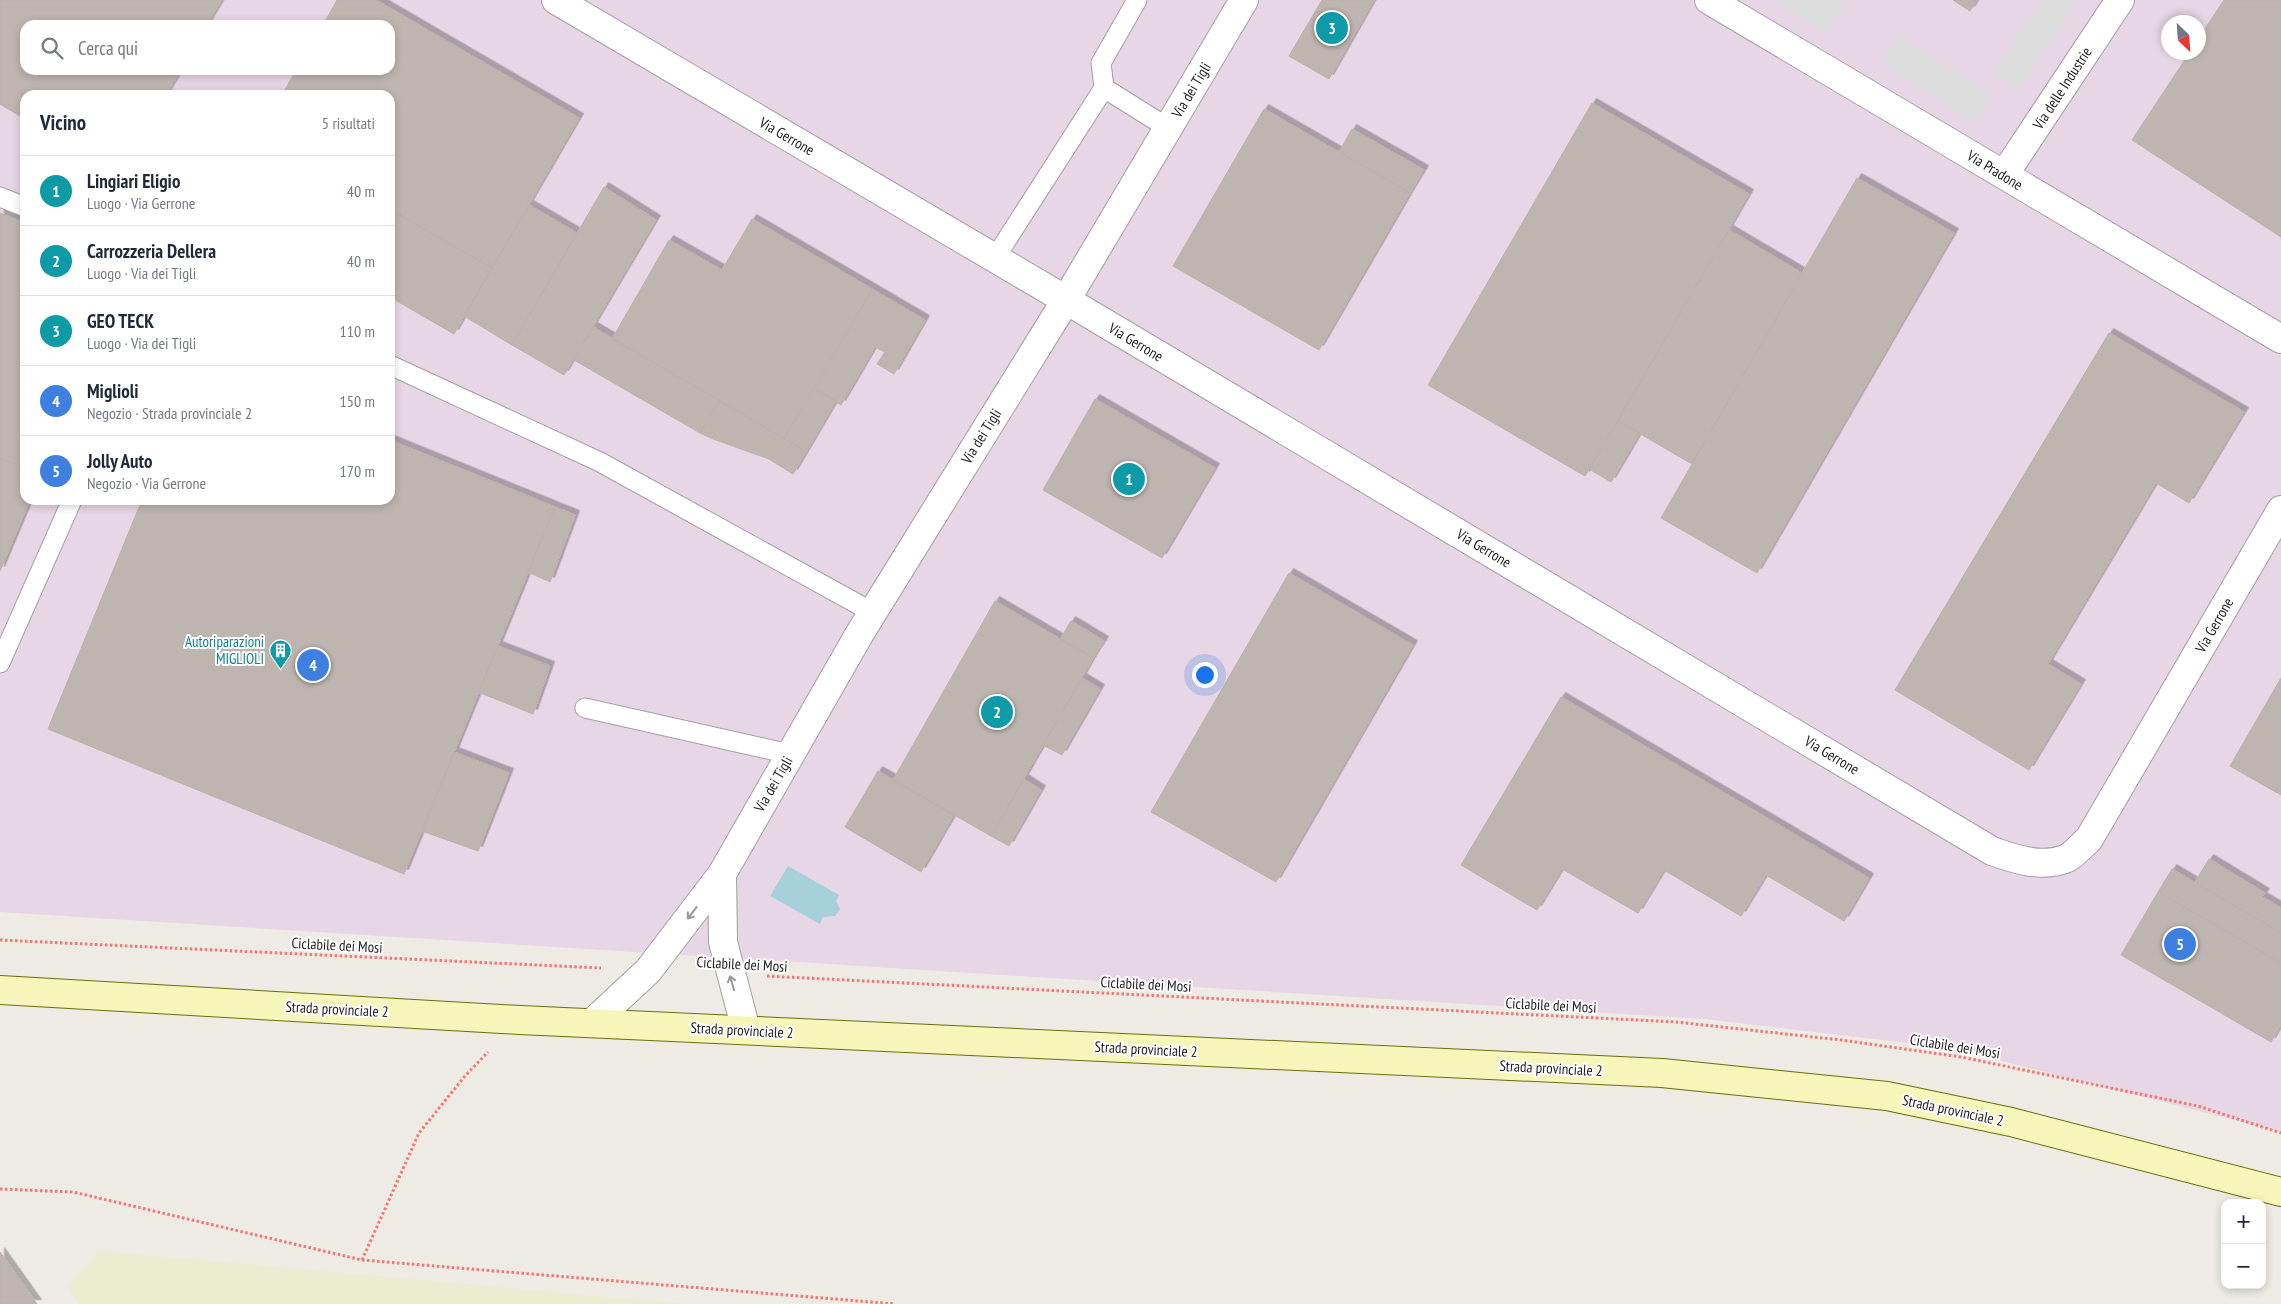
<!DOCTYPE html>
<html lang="it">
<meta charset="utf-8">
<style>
body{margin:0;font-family:"PT Sans Narrow",sans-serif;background:#f6f6f7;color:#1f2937}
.controls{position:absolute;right:15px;bottom:15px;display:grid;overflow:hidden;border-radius:10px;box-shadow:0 2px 8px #0003}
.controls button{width:45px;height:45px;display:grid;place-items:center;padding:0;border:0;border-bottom:1px solid #e0e1e3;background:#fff;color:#1f2937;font:25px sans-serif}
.compass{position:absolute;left:2161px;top:15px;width:45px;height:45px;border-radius:50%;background:#fff;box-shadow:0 2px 8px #0003;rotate:155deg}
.you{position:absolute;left:1204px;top:674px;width:18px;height:18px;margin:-12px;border:4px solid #fff;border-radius:50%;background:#1a73e8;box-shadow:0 0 0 8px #1a73e833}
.badge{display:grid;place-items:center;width:32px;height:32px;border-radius:50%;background:#db2777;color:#fff;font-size:16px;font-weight:700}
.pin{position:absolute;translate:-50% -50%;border:2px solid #fff;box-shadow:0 1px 5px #0006}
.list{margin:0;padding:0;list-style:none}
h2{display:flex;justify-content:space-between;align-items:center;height:65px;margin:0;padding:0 20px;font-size:21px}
h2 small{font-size:16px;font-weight:400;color:#747a83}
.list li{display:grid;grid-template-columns:32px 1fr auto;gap:15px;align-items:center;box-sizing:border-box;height:70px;padding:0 20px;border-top:1px solid #e0e1e3}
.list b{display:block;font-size:19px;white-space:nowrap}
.list p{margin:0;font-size:16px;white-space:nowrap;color:#747a83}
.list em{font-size:16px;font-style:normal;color:#747a83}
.icon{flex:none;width:28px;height:28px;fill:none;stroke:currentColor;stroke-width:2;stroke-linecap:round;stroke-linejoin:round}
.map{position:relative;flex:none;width:2281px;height:1304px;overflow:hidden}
.search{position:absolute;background:#fff;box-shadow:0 2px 8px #0003;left:20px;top:20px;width:375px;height:55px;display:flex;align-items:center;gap:12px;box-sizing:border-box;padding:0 18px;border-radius:15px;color:#747a83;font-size:19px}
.panel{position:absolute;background:#fff;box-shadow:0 2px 8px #0003;left:20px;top:90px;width:375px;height:415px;border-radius:15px}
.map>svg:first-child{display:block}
</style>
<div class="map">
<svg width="2281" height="1304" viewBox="0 0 2281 1304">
<defs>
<filter id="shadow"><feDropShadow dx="4.5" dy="-4.5" stdDeviation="0" flood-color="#0004"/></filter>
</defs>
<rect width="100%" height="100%" fill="#eeeae4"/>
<!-- industrial -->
<path fill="#e7d6e5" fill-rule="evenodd" d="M 0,0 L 2281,0 L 2281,1132 L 1951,1048 L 1704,1019 L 0,912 ZM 2168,22 L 2198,22 L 2198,52 L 2168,52 ZM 25,25 L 390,25 L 390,70 L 25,70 ZM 25,95 L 390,95 L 390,500 L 25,500 Z"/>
<!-- farmland -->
<path fill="#ebecd0" d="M 99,1251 L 682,1304 L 80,1304 L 67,1286 Z"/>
<!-- parking -->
<path fill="#ddd" d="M 1774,0 L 1835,0 L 1844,6 L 1827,33 Z
M 2042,0 L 2079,0 L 2019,90 L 1993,73 Z
M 1898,36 L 1992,94 L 1975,122 L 1881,64 Z"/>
<!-- water -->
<path fill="#a6d1da" d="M 788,866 L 839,895 L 836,901 L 840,909 L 835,916 L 823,917 L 820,924 L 770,896 Z"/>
<!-- building -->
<path fill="#beb5b0" stroke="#bfb0a7" filter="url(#shadow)" d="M 0,0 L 222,0 L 207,25 L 25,25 L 25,70 L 181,70 L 166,95 L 25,95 L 25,119 L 0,104 Z
M 337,0 L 376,0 L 579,118 L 492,268 L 390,209 L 390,95 L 282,95 L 296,70 L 390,70 L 390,25 L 323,25 Z
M 1322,0 L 1374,0 L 1329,79 L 1289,56 Z
M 1953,0 L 1977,0 L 1970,11 Z
M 2224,0 L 2281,0 L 2281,237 L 2132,140 L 2190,52 L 2198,52 L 2198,39 Z
M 1592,103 L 1749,194 L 1585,476 L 1428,385 Z
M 1264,109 L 1410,193 L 1319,350 L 1173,266 Z
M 1352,129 L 1424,170 L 1410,193 L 1339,152 Z
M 1857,178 L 1954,233 L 1757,573 L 1661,518 Z
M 604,187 L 656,220 L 564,375 L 512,345 Z
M 529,205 L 577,233 L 512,345 L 464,316 Z
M 393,211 L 492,268 L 454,334 L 390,297 L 390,216 Z
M 0,213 L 25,223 L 25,468 L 0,458 Z
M 752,219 L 872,289 L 784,438 L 612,339 L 669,240 L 722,270 Z
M 1729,230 L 1802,273 L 1692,464 L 1618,421 Z
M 872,289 L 925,320 L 894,374 L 877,364 L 885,352 L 875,347 L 841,405 L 815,389 Z
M 593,327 L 719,400 L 700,433 L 574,360 Z
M 2109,333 L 2244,412 L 2189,503 L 2156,483 L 2048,664 L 2081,684 L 2029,770 L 1895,690 Z
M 815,389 L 836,401 L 806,452 L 784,438 Z
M 1095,399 L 1215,468 L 1162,558 L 1043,490 Z
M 719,400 L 806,452 L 793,474 L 769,459 L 713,439 L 700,433 Z
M 1618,421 L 1640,433 L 1611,482 L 1589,469 Z
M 390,440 L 555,507 L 404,874 L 48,729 L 142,500 L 390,500 Z
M 0,458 L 25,468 L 25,500 L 30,500 L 0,571 Z
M 555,507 L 575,515 L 550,582 L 528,572 Z
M 1289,573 L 1413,645 L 1276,882 L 1151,812 Z
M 995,601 L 1093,658 L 991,836 L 893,780 Z
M 1071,621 L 1104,641 L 1093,658 L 1060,639 Z
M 498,646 L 550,666 L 533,714 L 478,692 Z
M 1082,678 L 1100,689 L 1062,755 L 1043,745 Z
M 2281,678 L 2281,795 L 2230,766 Z
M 1561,697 L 1869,878 L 1844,921 L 1766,875 L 1741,916 L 1664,870 L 1638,913 L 1562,869 L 1537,910 L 1461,865 Z
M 454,752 L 509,773 L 478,851 L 422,831 Z
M 878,771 L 954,815 L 921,872 L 845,827 Z
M 1024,779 L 1041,790 L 1009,846 L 991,836 Z
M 2209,859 L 2265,893 L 2262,897 L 2281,908 L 2281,933 L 2195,882 Z
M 2172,869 L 2281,933 L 2281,963 L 2158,892 Z
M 2158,892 L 2281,963 L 2281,1025 L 2271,1042 L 2121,955 Z
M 0,1252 L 37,1304 L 0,1304 Z"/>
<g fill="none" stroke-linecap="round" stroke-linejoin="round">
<defs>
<path id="service" d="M 1104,88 L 1168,128
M 0,197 L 25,207
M 995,258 L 1104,88 L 1101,63 L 1137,0
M 390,365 L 600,462 L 872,612
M 0,663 L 72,500
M 585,708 L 790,754"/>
<path id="minor" d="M 556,0 L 1066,300 L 1992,851 C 2014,859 2041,868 2065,859 C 2073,856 2082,845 2089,839 L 2281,510
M 1709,0 L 2281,339
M 2004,175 L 2120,0
M 722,874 L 723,942 L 746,1030
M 592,1023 L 648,971 L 722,874 L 860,633 L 1066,300 L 1244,0"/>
<path id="secondary" d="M 0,990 L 520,1020 L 1662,1073 L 1887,1096 L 2011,1122 L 2281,1192"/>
</defs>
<!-- service casing -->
<use href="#service" stroke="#a1a1a1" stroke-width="21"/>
<!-- minor casing -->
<use href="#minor" stroke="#a1a1a1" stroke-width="30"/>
<!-- secondary casing -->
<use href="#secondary" stroke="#696f0a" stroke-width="30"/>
<!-- path -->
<path stroke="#f37670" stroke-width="3" stroke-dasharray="2.5 2.5" stroke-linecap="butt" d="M 0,940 L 601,968
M 767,976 L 1676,1022 L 1841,1040 L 1961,1057 L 2198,1106 L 2281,1133
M 0,1189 L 73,1192 L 362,1260 L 895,1304
M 362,1260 L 419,1133 L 465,1076 L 488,1052"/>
<!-- service -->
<use href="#service" stroke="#fff" stroke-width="19"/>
<!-- minor -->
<use href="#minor" stroke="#fff" stroke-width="28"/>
<!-- secondary -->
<use href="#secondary" stroke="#f6f6ba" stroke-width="28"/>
</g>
<!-- one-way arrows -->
<defs><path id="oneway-shaft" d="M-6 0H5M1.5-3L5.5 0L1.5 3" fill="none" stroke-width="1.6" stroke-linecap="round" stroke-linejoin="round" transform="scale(1.25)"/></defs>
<g stroke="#999">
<use href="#oneway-shaft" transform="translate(692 913) rotate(128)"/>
<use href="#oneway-shaft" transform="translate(732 983) rotate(-106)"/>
</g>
<!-- icons -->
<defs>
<symbol id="building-pin" viewBox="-11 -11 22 30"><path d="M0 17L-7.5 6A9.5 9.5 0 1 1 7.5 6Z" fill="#0f9aa8" stroke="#fff"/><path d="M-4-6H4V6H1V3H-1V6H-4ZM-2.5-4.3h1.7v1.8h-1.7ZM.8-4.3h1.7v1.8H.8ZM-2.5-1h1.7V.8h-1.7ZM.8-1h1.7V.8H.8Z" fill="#fff"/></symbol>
</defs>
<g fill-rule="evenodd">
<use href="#building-pin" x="268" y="638" width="25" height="34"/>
</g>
<g text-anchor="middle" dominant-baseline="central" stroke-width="4" stroke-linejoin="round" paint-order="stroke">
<!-- street labels -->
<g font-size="15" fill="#1d1d1d" stroke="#fff">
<text transform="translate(2062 88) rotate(-57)">Via delle Industrie</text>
<text transform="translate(1191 90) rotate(-59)">Via dei Tigli</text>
<text transform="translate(787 136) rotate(30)">Via Gerrone</text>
<text transform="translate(1995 170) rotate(31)">Via Pradone</text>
<text transform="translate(1136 342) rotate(31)">Via Gerrone</text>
<text transform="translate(981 436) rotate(-58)">Via dei Tigli</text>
<text transform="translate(1484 548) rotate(31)">Via Gerrone</text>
<text transform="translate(2214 625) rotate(-60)">Via Gerrone</text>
<text transform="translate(1832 755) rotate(31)">Via Gerrone</text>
<text transform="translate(773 784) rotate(-60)">Via dei Tigli</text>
<text transform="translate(337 945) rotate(3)">Ciclabile dei Mosi</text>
<text transform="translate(742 964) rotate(3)">Ciclabile dei Mosi</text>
<text transform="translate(1146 984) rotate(3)">Ciclabile dei Mosi</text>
<text transform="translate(1551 1005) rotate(3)">Ciclabile dei Mosi</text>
<text transform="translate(337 1009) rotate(3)">Strada provinciale 2</text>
<text transform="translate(742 1030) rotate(3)">Strada provinciale 2</text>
<text transform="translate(1955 1046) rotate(9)">Ciclabile dei Mosi</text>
<text transform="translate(1146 1049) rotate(3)">Strada provinciale 2</text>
<text transform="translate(1551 1068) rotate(3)">Strada provinciale 2</text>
<text transform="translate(1953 1110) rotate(12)">Strada provinciale 2</text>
</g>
<!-- culture labels -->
<g font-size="15" fill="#0d838f" stroke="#fff" text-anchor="end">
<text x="264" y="641">Autoriparazioni<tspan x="264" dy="17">MIGLIOLI</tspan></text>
</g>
</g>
</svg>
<div class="controls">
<button>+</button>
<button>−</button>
</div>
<svg class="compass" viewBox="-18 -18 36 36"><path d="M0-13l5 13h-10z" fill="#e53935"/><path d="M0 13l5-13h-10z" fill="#747a83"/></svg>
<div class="you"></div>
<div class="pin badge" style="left:1129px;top:479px;background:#0f9aa8">1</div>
<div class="pin badge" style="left:997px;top:712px;background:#0f9aa8">2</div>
<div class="pin badge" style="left:1332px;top:28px;background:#0f9aa8">3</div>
<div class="pin badge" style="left:313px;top:665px;background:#3f7fe0">4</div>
<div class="pin badge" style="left:2180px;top:944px;background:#3f7fe0">5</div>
<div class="search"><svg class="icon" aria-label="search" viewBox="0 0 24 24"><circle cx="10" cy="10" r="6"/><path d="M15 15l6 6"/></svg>Cerca qui</div>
<section class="panel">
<h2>Vicino<small>5 risultati</small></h2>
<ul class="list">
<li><span class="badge" style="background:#0f9aa8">1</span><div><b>Lingiari Eligio</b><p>Luogo · Via Gerrone</p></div><em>40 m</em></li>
<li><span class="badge" style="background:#0f9aa8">2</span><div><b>Carrozzeria Dellera</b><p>Luogo · Via dei Tigli</p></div><em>40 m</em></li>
<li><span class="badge" style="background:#0f9aa8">3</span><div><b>GEO TECK</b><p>Luogo · Via dei Tigli</p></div><em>110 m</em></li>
<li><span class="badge" style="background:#3f7fe0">4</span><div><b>Miglioli</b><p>Negozio · Strada provinciale 2</p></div><em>150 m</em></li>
<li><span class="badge" style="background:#3f7fe0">5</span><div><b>Jolly Auto</b><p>Negozio · Via Gerrone</p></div><em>170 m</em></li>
</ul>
</section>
</div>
